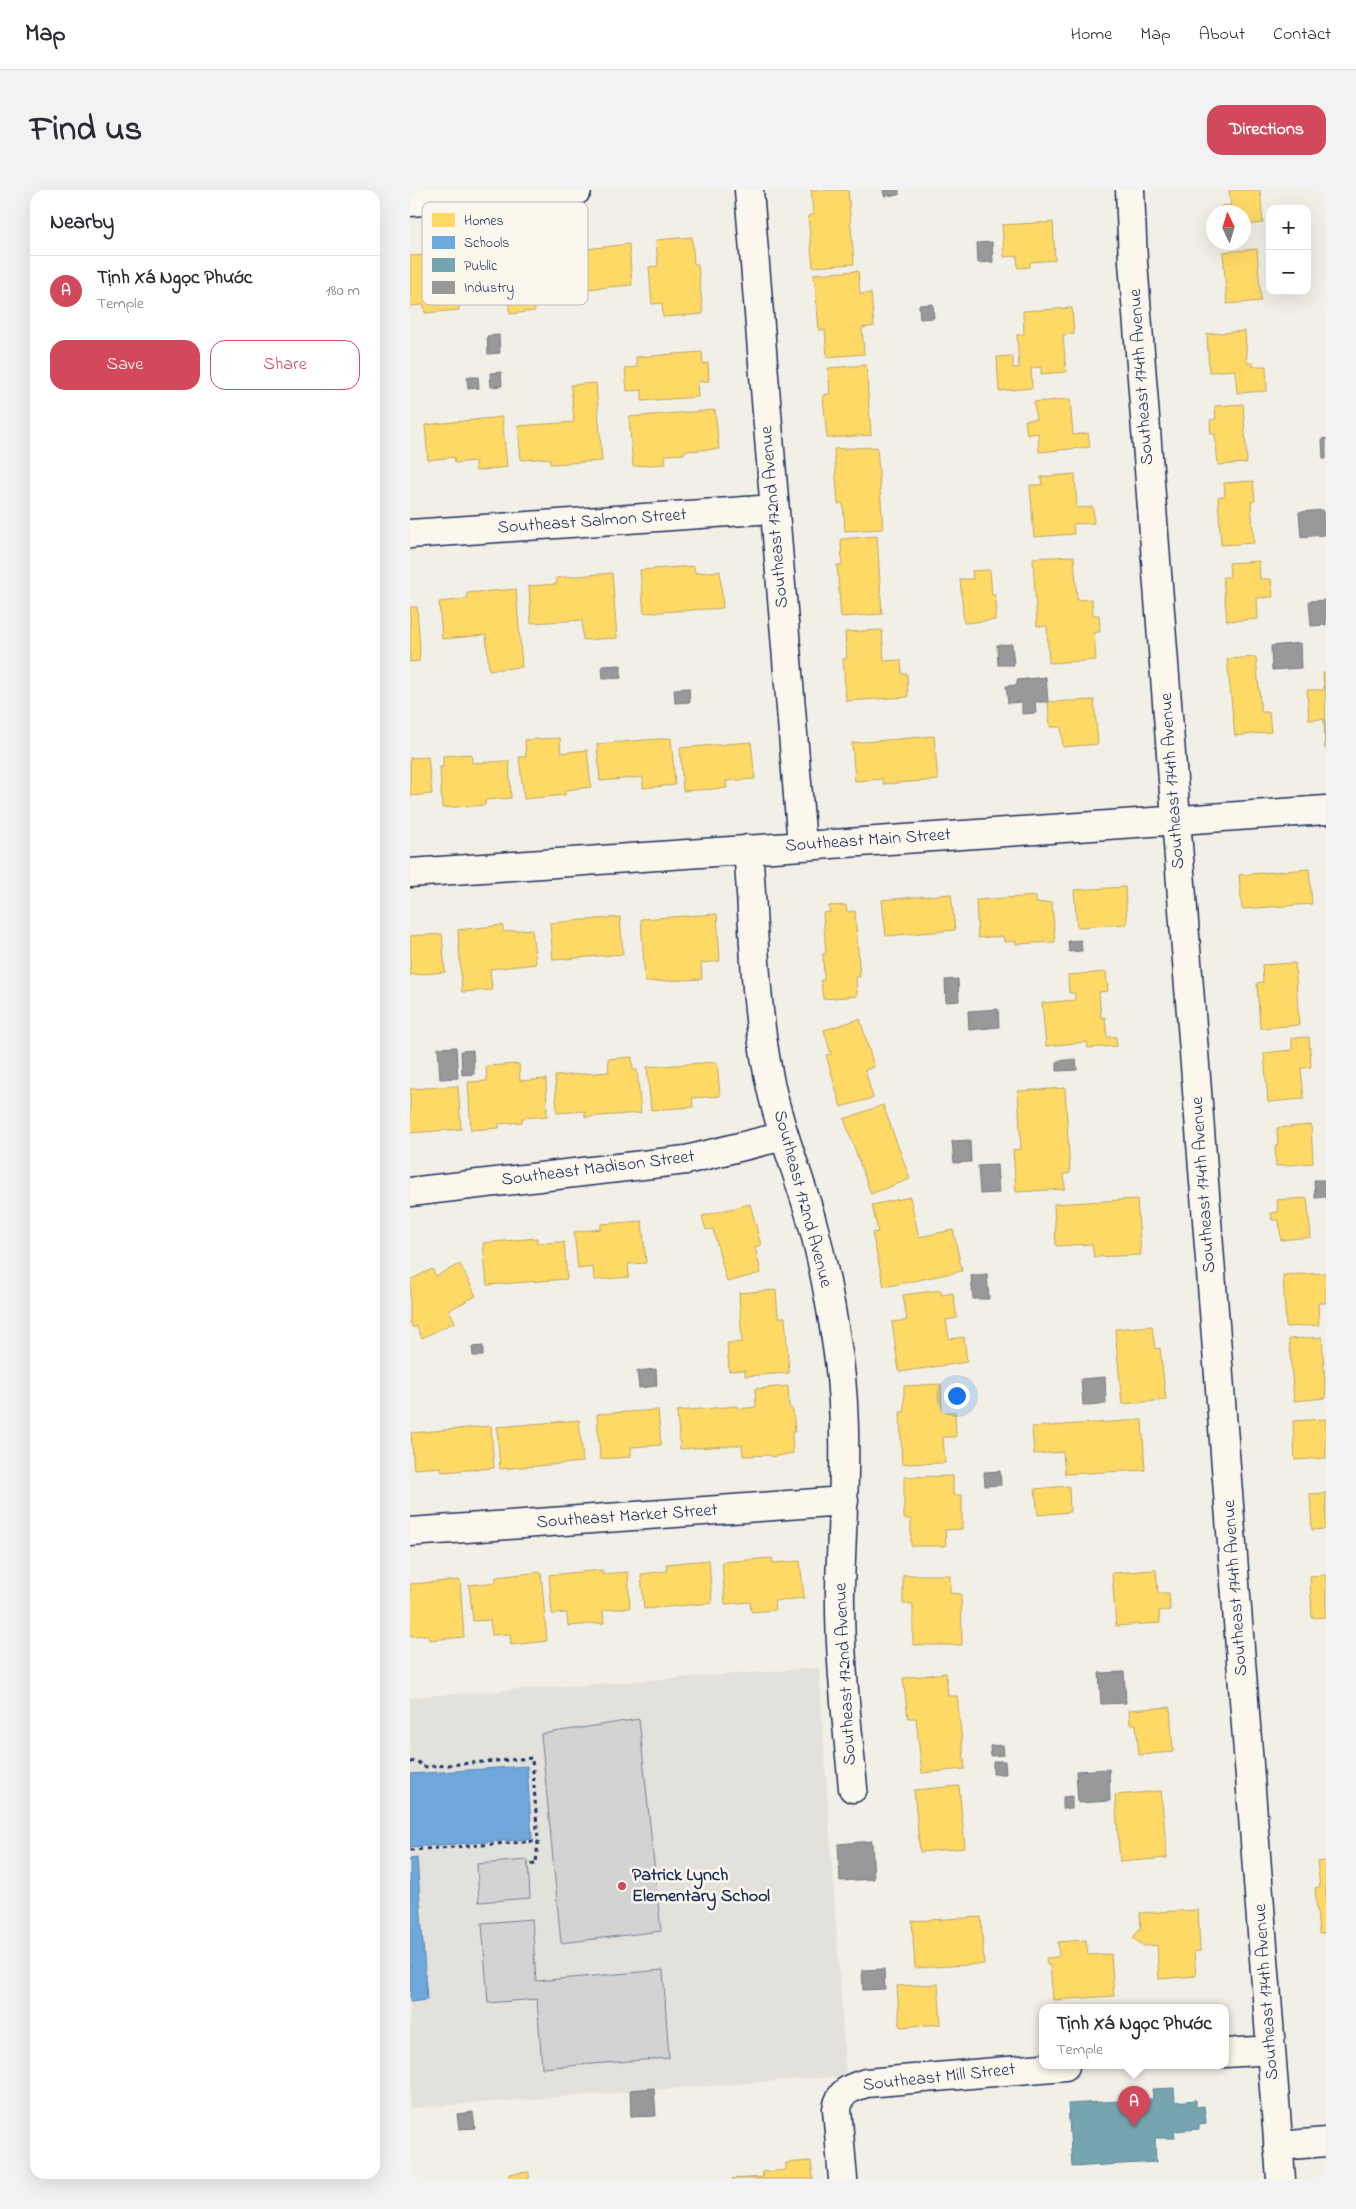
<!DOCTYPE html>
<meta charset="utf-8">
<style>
body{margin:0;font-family:"Indie Flower",sans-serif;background:#f2f2f3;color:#2b2b33}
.controls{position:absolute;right:15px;top:15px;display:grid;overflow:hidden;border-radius:10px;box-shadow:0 5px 20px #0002}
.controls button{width:45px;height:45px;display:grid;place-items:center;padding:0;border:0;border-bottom:1px solid #e1e1e2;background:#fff;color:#2b2b33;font:25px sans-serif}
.compass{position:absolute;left:796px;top:15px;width:45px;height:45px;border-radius:50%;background:#fff;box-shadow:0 5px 20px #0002;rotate:356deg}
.you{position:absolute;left:546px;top:1205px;width:18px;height:18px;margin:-12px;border:4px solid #fff;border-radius:50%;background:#1a73e8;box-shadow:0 0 0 8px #1a73e833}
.badge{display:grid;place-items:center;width:32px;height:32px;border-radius:50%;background:#d1495b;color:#fff;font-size:16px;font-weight:700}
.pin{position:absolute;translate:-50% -41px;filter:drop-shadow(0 1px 2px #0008)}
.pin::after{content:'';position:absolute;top:26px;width:18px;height:15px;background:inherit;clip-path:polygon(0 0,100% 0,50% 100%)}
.popup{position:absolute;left:629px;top:1814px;width:190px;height:65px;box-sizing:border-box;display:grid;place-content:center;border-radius:10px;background:#fff;filter:drop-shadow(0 1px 4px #0005);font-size:16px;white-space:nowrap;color:#7c7c81}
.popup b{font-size:19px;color:#2b2b33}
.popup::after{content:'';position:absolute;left:50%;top:100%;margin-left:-10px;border:10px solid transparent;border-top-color:#fff}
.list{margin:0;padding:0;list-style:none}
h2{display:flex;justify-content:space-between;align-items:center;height:65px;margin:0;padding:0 20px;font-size:21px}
h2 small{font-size:16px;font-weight:400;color:#7c7c81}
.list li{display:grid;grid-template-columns:32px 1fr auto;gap:15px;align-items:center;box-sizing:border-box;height:70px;padding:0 20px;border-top:1px solid #e1e1e2}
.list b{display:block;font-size:19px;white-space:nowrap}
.list p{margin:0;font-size:16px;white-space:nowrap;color:#7c7c81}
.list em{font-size:16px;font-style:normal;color:#7c7c81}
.actions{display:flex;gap:10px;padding:15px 20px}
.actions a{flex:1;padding:11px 0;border:1px solid #d1495b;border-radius:15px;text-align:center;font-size:18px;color:#d1495b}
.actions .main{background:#d1495b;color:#fff}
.map{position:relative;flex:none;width:916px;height:1989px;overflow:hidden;border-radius:15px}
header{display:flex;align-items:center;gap:30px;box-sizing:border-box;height:70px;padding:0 25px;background:#fff;border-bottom:1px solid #e1e1e2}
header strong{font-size:24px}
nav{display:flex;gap:28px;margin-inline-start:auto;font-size:18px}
.intro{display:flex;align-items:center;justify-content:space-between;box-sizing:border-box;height:120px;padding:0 30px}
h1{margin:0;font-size:35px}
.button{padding:12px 22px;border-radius:15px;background:#d1495b;color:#fff;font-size:18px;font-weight:700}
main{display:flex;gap:30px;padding:0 30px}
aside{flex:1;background:#fff;border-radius:15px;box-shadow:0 5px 20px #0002}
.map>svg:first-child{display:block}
</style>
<header>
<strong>Map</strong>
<nav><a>Home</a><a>Map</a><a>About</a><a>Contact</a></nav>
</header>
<div class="intro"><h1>Find us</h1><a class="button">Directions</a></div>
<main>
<aside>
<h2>Nearby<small></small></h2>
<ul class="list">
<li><span class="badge">A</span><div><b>Tịnh Xá Ngọc Phước</b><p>Temple</p></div><em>180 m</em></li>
</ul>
<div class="actions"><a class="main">Save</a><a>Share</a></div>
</aside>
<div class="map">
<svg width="916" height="1989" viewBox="0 0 916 1989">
<rect width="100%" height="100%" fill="#f2efe6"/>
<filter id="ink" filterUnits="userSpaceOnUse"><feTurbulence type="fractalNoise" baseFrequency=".02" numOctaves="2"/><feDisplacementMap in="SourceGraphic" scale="10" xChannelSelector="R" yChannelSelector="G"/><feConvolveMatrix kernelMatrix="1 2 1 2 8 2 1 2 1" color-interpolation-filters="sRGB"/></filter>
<g filter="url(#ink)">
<!-- built -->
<path fill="#e2e1dc" d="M 409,1478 L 436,1886 L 0,1918 L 0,1507 Z"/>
<!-- green -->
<path fill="#d2d3d2" stroke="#768198" d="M 229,1529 L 251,1741 L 151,1753 L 131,1544 Z
M 118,1670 L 120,1708 L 69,1712 L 67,1674 Z
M 122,1729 L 126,1791 L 253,1780 L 259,1868 L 132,1878 L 127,1809 L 78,1813 L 72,1733 Z"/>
<!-- homes -->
<path fill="#ffd966" stroke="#bba664" d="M 401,0 L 438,0 L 444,74 L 403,77 L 398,26 L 403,25 Z
M 819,0 L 850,0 L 853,33 L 834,35 L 834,22 L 812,22 L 811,16 L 821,15 Z
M 643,32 L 645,70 L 620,72 L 620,77 L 608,78 L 607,66 L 594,67 L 592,35 Z
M 282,47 L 284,74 L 288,74 L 293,124 L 253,127 L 252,113 L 242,114 L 239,77 L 248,76 L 246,50 Z
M 219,54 L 222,95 L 150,101 L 147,66 L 177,63 L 177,59 Z
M 140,57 L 145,105 L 124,107 L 125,121 L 100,124 L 98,109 L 72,111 L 69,72 L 109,68 L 109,60 Z
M 847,59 L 851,111 L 817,114 L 813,62 Z
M 18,65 L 20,77 L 60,74 L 63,111 L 49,113 L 49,120 L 15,123 L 14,115 L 0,116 L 0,66 Z
M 448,81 L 450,104 L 461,103 L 464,136 L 452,138 L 454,164 L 417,167 L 415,140 L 409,140 L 404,84 Z
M 662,118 L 664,144 L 653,145 L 656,182 L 631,184 L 631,177 L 621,178 L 622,198 L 589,201 L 587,167 L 603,166 L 603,178 L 609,178 L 607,145 L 614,144 L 613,121 Z
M 835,141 L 837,173 L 842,173 L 842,176 L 856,176 L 857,201 L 827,203 L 825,180 L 799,182 L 797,144 Z
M 292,162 L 293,174 L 298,173 L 299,191 L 287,192 L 288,207 L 232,211 L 232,200 L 217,201 L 215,178 L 227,177 L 226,167 Z
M 456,175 L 461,245 L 417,248 L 413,205 L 420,204 L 418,178 Z
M 186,193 L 192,271 L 140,274 L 140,268 L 111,270 L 108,236 L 164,232 L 161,195 Z
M 660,209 L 663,245 L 678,243 L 680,257 L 629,262 L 628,243 L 617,245 L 615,230 L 626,229 L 624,212 Z
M 833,214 L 837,273 L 808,275 L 805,244 L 801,244 L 800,230 L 806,229 L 805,216 Z
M 305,220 L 309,259 L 274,261 L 274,264 L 255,265 L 256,274 L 223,276 L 219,227 Z
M 92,227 L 97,277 L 66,281 L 65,271 L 45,273 L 44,267 L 18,270 L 15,235 Z
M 467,257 L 473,339 L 435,341 L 433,313 L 428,314 L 424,259 Z
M 665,284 L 667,318 L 683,317 L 684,333 L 663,334 L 664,344 L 624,347 L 620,295 L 632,295 L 631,287 Z
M 843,291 L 845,311 L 841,312 L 844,353 L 811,355 L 808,307 L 815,306 L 814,293 Z
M 467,346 L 472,424 L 431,427 L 427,375 L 432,375 L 431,349 Z
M 664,366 L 667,410 L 682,409 L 683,425 L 689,425 L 690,442 L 684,442 L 686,470 L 639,473 L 637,436 L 627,436 L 623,368 Z
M 849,371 L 850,389 L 861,389 L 863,407 L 847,408 L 848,429 L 817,431 L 813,387 L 820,387 L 819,373 Z
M 284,376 L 285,383 L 310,381 L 313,418 L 234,423 L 230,380 Z
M 580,380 L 582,405 L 585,405 L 587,421 L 585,422 L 585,430 L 554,433 L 550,389 L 563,389 L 562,381 Z
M 202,383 L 207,448 L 173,450 L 172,430 L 121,433 L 119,396 L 147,394 L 146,388 Z
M 106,399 L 112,477 L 79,480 L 76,445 L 32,449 L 29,412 L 57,409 L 57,403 Z
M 0,417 L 7,417 L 10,459 L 9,471 L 0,472 Z
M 472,440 L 474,471 L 491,470 L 492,484 L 497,484 L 498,507 L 436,511 L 433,469 L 437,468 L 435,442 Z
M 846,467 L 851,522 L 859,522 L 861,542 L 825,546 L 817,469 Z
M 913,483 L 916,483 L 915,559 L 914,529 L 899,530 L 897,500 L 914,500 Z
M 684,510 L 688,554 L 653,557 L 651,537 L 640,537 L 638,512 Z
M 524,546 L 528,590 L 473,594 L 473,589 L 445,591 L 442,553 Z
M 150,548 L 151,563 L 177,560 L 181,597 L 155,600 L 155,605 L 114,609 L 109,567 L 116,567 L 115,550 Z
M 261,548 L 265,595 L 233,598 L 233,587 L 190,591 L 187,554 Z
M 341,552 L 345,589 L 316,591 L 317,598 L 273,601 L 270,558 Z
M 61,564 L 62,573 L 99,571 L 101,608 L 75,610 L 75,615 L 32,618 L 30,577 L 33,577 L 33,566 Z
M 18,567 L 22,604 L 0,606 L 0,568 Z
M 899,679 L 902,714 L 832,719 L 829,685 Z
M 715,697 L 717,734 L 667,737 L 664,700 Z
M 541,704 L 545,740 L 476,746 L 472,710 Z
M 626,706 L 626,713 L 642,712 L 645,752 L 606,754 L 606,751 L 594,752 L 593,746 L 568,748 L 566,710 Z
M 436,715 L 437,722 L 445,721 L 450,787 L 446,787 L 447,806 L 413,809 L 411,790 L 414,790 L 413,764 L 416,764 L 413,723 L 420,722 L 419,716 Z
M 307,724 L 310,771 L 291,773 L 292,789 L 235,792 L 231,729 Z
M 210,727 L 213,764 L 143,770 L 140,733 Z
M 93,735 L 93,742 L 122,739 L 126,774 L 80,779 L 82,800 L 52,802 L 48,740 Z
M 32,744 L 35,782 L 0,785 L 0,746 Z
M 885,773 L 889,835 L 850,838 L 847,793 L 853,792 L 852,775 Z
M 696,782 L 698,801 L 689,802 L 691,828 L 695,827 L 697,847 L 706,847 L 707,856 L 678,858 L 677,852 L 636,856 L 632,813 L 665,810 L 665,803 L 659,803 L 658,785 Z
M 450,829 L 464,877 L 455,880 L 463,908 L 431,917 L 416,865 L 421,864 L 414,840 Z
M 899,847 L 901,877 L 891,878 L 894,909 L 858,912 L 854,863 L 882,860 L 882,848 Z
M 222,867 L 223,880 L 227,880 L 231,923 L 175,927 L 175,921 L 147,923 L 145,886 L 199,882 L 198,869 Z
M 307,872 L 310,906 L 282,908 L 283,917 L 241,920 L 237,877 Z
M 109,874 L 110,891 L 136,889 L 137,926 L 112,928 L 112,932 L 89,934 L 89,938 L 61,940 L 58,892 L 77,891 L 76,876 Z
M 48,896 L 51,939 L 0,943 L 0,899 Z
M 655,898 L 660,983 L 654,984 L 655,999 L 606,1002 L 603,960 L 611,959 L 608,901 Z
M 473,915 L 500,989 L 461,1004 L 434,929 Z
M 901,935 L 903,973 L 866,976 L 865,955 L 868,955 L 867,938 Z
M 500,1007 L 509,1047 L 543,1040 L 552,1081 L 474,1097 L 462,1043 L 468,1042 L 462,1015 Z
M 897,1008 L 901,1047 L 871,1050 L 869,1030 L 862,1030 L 861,1023 L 868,1022 L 867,1010 Z
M 727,1009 L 731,1065 L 684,1067 L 682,1054 L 646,1056 L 644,1014 Z
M 340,1014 L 351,1055 L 345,1057 L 351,1083 L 317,1092 L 303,1039 L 296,1040 L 292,1026 Z
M 232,1031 L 236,1073 L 218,1074 L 219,1087 L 184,1090 L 183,1077 L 168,1079 L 164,1042 L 191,1039 L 191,1034 Z
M 127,1048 L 127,1053 L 154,1052 L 157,1089 L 77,1095 L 73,1053 Z
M 50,1074 L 66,1106 L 39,1120 L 45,1132 L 12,1148 L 6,1136 L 3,1138 L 0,1132 L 0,1090 L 22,1079 L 26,1086 Z
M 916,1083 L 916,1113 L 908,1113 L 909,1135 L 876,1137 L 873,1085 Z
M 366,1100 L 368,1127 L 375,1127 L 379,1183 L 335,1186 L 335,1180 L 319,1181 L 317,1153 L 332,1152 L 329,1103 Z
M 531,1100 L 531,1105 L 543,1103 L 547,1128 L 536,1130 L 539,1149 L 554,1147 L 557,1172 L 489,1182 L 482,1132 L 497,1130 L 493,1105 Z
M 742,1136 L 745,1159 L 750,1158 L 756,1210 L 712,1214 L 705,1139 Z
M 912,1147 L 916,1208 L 884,1211 L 879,1149 Z
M 531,1194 L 532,1222 L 545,1222 L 546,1247 L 533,1247 L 535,1273 L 492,1274 L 490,1222 L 494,1222 L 494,1196 Z
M 378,1196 L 379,1216 L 383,1221 L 384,1231 L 385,1242 L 382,1242 L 383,1263 L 363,1267 L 358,1265 L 333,1266 L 332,1255 L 270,1259 L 267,1221 L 328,1216 L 329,1219 L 346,1217 L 345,1199 Z
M 248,1220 L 251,1255 L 221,1257 L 221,1267 L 190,1269 L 187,1224 Z
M 916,1229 L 916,1268 L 885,1270 L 883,1231 Z
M 169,1230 L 173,1272 L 90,1279 L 87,1237 Z
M 732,1230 L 735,1280 L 655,1284 L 653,1262 L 624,1264 L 622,1237 Z
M 81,1236 L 84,1278 L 32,1282 L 31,1277 L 4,1279 L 1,1243 Z
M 543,1286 L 543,1305 L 552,1305 L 552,1339 L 535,1340 L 536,1356 L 501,1356 L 501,1329 L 494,1329 L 494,1287 Z
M 659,1296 L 660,1322 L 628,1325 L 625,1299 Z
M 916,1303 L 916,1339 L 902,1340 L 900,1304 Z
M 362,1368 L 363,1373 L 390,1371 L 394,1408 L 364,1411 L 365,1420 L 341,1422 L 340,1412 L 315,1414 L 312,1372 Z
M 299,1370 L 302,1413 L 234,1419 L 231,1384 L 257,1381 L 256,1374 Z
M 192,1380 L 192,1384 L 218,1382 L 220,1418 L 193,1420 L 194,1433 L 158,1436 L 157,1423 L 142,1424 L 139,1385 Z
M 746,1380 L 748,1403 L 759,1403 L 760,1420 L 749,1421 L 750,1433 L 706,1436 L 702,1383 Z
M 131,1382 L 137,1451 L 101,1455 L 100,1444 L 82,1445 L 80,1430 L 63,1431 L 59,1395 L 86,1392 L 86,1387 Z
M 493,1385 L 540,1385 L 540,1403 L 551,1404 L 552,1455 L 503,1455 L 503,1414 L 493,1414 Z
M 916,1385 L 916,1427 L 902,1428 L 900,1386 Z
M 50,1390 L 54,1447 L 19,1450 L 18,1445 L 0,1446 L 0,1394 Z
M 536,1483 L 538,1506 L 547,1506 L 555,1579 L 512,1583 L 506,1528 L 498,1528 L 493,1488 Z
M 760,1517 L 763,1562 L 729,1565 L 726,1534 L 720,1534 L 719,1520 Z
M 549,1596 L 555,1658 L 510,1662 L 504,1600 Z
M 751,1601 L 757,1668 L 710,1672 L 705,1605 Z
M 916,1671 L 916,1743 L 909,1744 L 905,1698 L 910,1697 L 907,1672 Z
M 788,1720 L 790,1761 L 784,1762 L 786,1786 L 749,1789 L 747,1755 L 734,1756 L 723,1748 L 731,1737 L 730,1723 Z
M 571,1727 L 574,1774 L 505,1778 L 502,1731 Z
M 676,1750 L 678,1765 L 701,1764 L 704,1806 L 643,1810 L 640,1775 L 637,1775 L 636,1768 L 647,1767 L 649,1765 L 648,1752 Z
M 528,1794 L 531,1834 L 490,1837 L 487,1796 Z
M 401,1971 L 403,1989 L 322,1989 L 353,1987 L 352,1982 L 376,1980 L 376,1973 Z
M 119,1982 L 119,1989 L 99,1989 L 99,1984 Z"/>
<!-- schools -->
<path fill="#6fa8dc" stroke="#5684b6" d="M 117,1576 L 122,1649 L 0,1657 L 0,1584 Z
M 7,1668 L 17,1810 L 0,1812 L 0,1669 Z"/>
<!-- public -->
<path fill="#76a5af" stroke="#5b8297" d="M 764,1898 L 765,1912 L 786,1910 L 786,1917 L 794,1916 L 796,1933 L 789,1934 L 789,1939 L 764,1941 L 765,1948 L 745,1948 L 746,1972 L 662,1977 L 658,1914 L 743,1909 L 742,1899 Z"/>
<!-- industry -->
<path fill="#999" stroke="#737987" d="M 473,0 L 489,0 L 489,5 L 474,6 Z
M 582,52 L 583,72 L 568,73 L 567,53 Z
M 523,114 L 524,128 L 510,129 L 509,115 Z
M 89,145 L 90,163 L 78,164 L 77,146 Z
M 91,182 L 92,196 L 81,197 L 80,183 Z
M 57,187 L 68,187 L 69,198 L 58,199 Z
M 916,248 L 916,269 L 913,269 L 912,249 Z
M 913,320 L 914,345 L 891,347 L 889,322 Z
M 916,410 L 916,435 L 901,436 L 899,411 Z
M 890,453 L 891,478 L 862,480 L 861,456 Z
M 602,454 L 604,475 L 588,475 L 587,455 Z
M 211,475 L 211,488 L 193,489 L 192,476 Z
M 636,487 L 638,512 L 625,512 L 626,523 L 612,524 L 612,512 L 598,513 L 596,496 L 607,495 L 607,490 Z
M 279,498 L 280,512 L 265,513 L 264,499 Z
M 671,750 L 672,761 L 659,762 L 658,751 Z
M 548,789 L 549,811 L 536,812 L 535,790 Z
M 588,819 L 589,837 L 559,840 L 558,821 Z
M 46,857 L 48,888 L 30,889 L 28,858 Z
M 63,860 L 64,884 L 52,885 L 51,861 Z
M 666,869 L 667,880 L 647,881 L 647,871 Z
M 560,950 L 561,972 L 544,973 L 542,951 Z
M 587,975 L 589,1003 L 570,1004 L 568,976 Z
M 904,990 L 916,990 L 916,1007 L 905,1008 Z
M 577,1084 L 579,1109 L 563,1109 L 561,1085 Z
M 73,1156 L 73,1166 L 63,1166 L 62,1157 Z
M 246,1179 L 247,1196 L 229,1198 L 227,1181 Z
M 695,1187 L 696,1214 L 673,1215 L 671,1189 Z
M 590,1281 L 591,1295 L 575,1296 L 574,1282 Z
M 714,1482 L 716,1513 L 691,1514 L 689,1483 Z
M 593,1555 L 594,1565 L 581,1566 L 580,1556 Z
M 583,1571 L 595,1571 L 596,1584 L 583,1584 Z
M 699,1579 L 700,1611 L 668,1613 L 666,1581 Z
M 662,1606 L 662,1619 L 653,1619 L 653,1607 Z
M 462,1651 L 464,1689 L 430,1691 L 428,1654 Z
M 474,1779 L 475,1799 L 453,1800 L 452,1780 Z
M 244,1898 L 246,1926 L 221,1927 L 220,1900 Z
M 63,1922 L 65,1938 L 49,1939 L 47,1924 Z"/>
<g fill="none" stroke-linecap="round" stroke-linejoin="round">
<defs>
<path id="minor" d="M 339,0 L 392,655
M 720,0 L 723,72 L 871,1989
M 0,12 L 167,0
M 0,344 L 364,319
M 338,659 C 344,733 344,811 358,883 C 367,932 386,977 400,1025 C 414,1072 422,1121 429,1170 C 439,1246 432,1322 430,1398 C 429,1465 437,1532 443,1598
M 0,683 L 916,620
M 0,1002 L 276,970 L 374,946
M 0,1342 L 434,1311
M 815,1863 L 861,1860
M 868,1956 L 916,1952
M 433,1989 L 427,1919 C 430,1901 440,1898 456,1893 L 655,1876"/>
</defs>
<!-- minor casing -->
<use href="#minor" stroke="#1b2f5e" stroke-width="31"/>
<!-- path -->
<path stroke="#1b2f5e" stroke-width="3" stroke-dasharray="4 4" stroke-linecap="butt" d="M 0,1572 L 7,1571 L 13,1577 L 122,1568 L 128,1651 L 126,1674 L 117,1675
M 0,1660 L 128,1651"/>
<!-- minor -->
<use href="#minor" stroke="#fbf7ec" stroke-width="28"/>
</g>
</g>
<!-- markers -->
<circle fill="#d1495b" stroke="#fbf7ec" stroke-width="2" cx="212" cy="1696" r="5"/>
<g text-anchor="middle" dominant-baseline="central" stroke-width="5" stroke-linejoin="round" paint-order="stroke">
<!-- street labels -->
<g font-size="18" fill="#1b2f5e" stroke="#fbf7ec">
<text transform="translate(732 187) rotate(-94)">Southeast 174th Avenue</text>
<text transform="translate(365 327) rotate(-95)">Southeast 172nd Avenue</text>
<text transform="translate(182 332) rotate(-4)">Southeast Salmon Street</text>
<text transform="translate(763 591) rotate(-94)">Southeast 174th Avenue</text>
<text transform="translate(458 651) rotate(-4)">Southeast Main Street</text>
<text transform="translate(188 979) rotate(-7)">Southeast Madison Street</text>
<text transform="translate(794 995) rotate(-94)">Southeast 174th Avenue</text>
<text transform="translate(392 1009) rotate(75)">Southeast 172nd Avenue</text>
<text transform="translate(217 1327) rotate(-4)">Southeast Market Street</text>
<text transform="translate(826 1398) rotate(-94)">Southeast 174th Avenue</text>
<text transform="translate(436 1484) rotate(-93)">Southeast 172nd Avenue</text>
<text transform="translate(857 1802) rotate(-94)">Southeast 174th Avenue</text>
<text transform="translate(529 1888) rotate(-6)">Southeast Mill Street</text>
</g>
<!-- poi labels -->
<g font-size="18" font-weight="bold" fill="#1b2f5e" stroke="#fbf7ec" text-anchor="start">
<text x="222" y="1686">Patrick Lynch<tspan x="222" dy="21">Elementary School</tspan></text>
</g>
</g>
<!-- legend -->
<rect x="12" y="12" width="166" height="103" rx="8" fill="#fbf7ec" stroke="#b8bbc1" stroke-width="1"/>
<rect x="22" y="23" width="23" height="14" fill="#ffd966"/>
<rect x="22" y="46" width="23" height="13" fill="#6fa8dc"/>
<rect x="22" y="68" width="23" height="14" fill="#76a5af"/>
<rect x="22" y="91" width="23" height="13" fill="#999"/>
<g font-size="14" fill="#1b2f5e">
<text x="54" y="35">Homes</text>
<text x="54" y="57">Schools</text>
<text x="54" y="80">Public</text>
<text x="54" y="102">Industry</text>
</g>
</svg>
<div class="controls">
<button>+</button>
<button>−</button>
</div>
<svg class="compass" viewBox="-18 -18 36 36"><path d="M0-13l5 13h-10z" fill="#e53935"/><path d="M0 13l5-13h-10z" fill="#7c7c81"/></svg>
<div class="you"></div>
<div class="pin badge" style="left:724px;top:1937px">A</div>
<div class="popup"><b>Tịnh Xá Ngọc Phước</b>Temple</div>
</div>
</main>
